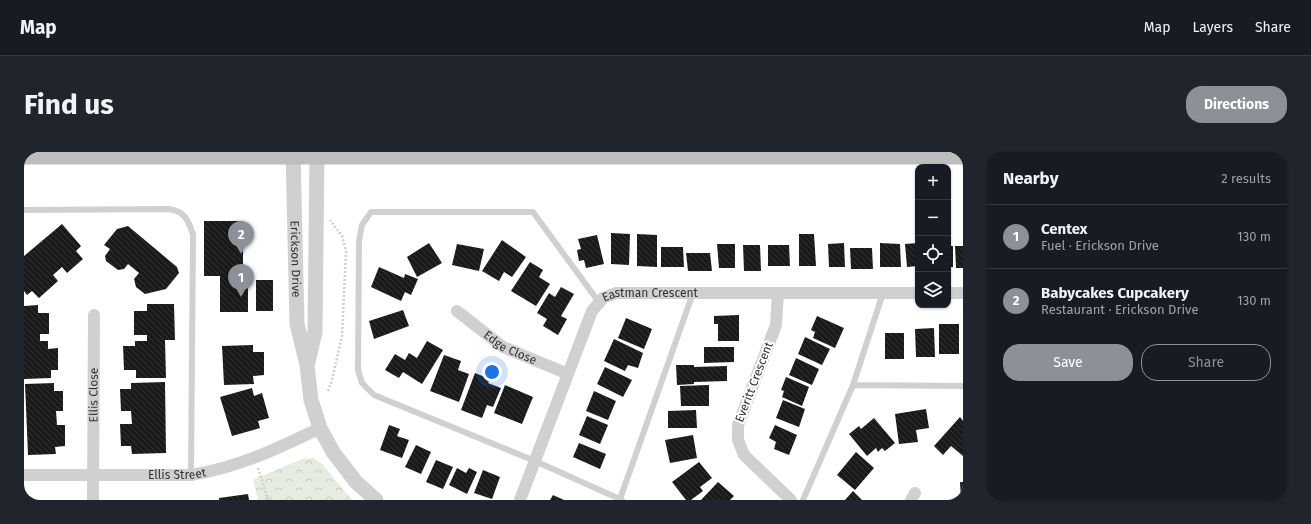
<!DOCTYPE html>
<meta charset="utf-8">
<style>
body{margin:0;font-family:"Fira Sans",sans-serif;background:#20242c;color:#f1f3f6}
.controls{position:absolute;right:12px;top:12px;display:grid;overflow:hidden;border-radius:8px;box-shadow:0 1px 3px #0004}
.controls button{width:36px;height:36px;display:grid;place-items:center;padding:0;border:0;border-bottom:1px solid #363941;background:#171b24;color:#f1f3f6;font:20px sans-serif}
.you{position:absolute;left:468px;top:220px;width:14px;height:14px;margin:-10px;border:3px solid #fff;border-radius:50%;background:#1a73e8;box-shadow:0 0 0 6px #1a73e833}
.badge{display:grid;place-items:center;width:26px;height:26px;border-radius:50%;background:#8c9099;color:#fff;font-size:13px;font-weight:700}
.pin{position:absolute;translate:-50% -33px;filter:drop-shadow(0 1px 2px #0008)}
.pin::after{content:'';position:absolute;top:21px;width:14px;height:12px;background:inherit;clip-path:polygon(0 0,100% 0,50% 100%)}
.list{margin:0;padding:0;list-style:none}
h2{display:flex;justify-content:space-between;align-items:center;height:52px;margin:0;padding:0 16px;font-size:17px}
h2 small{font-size:13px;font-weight:400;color:#9ea1a6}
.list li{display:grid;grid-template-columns:26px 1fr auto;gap:12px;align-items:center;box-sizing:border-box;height:64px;padding:0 16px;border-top:1px solid #363941}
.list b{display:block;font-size:15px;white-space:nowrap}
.list p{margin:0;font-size:13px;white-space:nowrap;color:#9ea1a6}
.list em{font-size:13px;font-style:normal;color:#9ea1a6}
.actions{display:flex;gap:8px;padding:12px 16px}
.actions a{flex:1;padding:9px 0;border:1px solid #8c9099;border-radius:16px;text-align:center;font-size:14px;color:#8c9099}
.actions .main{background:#8c9099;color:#fff}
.icon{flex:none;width:22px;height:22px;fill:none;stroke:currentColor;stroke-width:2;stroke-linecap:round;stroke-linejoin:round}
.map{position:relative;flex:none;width:939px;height:348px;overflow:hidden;border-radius:16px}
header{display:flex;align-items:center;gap:24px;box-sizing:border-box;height:56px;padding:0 20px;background:#171b24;border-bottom:1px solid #363941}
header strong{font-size:19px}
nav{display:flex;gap:22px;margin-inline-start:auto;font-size:14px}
.intro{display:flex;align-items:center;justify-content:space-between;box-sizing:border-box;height:96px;padding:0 24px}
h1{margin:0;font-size:28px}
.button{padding:10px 18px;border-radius:16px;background:#8c9099;color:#fff;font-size:14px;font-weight:700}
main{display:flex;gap:24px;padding:0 24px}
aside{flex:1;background:#171b24;border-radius:16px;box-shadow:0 1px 3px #0004}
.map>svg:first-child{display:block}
</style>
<header>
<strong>Map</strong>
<nav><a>Map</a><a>Layers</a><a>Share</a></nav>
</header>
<div class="intro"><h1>Find us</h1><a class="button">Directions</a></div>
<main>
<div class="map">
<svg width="939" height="348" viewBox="0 0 939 348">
<defs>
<pattern id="park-crowns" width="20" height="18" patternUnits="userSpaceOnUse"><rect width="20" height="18" fill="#e6ecdf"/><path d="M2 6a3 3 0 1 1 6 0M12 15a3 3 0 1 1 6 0" fill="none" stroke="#c6cbc0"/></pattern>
<pattern id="building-back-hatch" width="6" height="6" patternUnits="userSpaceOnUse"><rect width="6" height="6" fill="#1a1a1a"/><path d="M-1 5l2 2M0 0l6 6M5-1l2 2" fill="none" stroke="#333"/></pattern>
</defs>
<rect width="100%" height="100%" fill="#fff"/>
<!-- park -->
<path fill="url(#park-crowns)" d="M 290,306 L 299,313 L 328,348 L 234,348 L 229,328 L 278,307 Z"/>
<!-- building -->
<path fill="url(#building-back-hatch)" d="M 180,69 L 219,69 L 219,123 L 224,123 L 224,160 L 196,160 L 196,124 L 180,124 Z
M 38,72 L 57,94 L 52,99 L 59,107 L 43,121 L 38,115 L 29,123 L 34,129 L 15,146 L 8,139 L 3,143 L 0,139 L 0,104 Z
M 104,74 L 153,115 L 155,121 L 142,137 L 121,142 L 112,135 L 110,127 L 115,121 L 104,112 L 100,117 L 94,118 L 82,109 L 81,104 L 86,97 L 80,93 L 93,77 Z
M 587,81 L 606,82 L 605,113 L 587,112 Z
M 613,82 L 633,83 L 633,115 L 613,114 Z
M 775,82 L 790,82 L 792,114 L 775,114 Z
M 573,83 L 580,112 L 562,116 L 560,108 L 555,109 L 553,98 L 557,97 L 554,87 Z
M 478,88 L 502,105 L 488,125 L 480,120 L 475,129 L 458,119 Z
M 405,91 L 418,111 L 393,125 L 383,105 Z
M 820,91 L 821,115 L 805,115 L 804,92 Z
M 856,91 L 876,92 L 877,115 L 856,115 Z
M 894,91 L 894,114 L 883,115 L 881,92 Z
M 433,92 L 460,97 L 455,119 L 428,113 Z
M 693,92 L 711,92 L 711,116 L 695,116 Z
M 719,93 L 736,93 L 737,119 L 720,119 Z
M 744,93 L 765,93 L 766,114 L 744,114 Z
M 924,94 L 929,94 L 929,115 L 924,115 Z
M 931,94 L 939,94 L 939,116 L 932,116 Z
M 637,95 L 659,95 L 660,115 L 637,115 Z
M 826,96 L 848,96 L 849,117 L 827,117 Z
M 662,101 L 686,101 L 688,119 L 664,119 Z
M 506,110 L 519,118 L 515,125 L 526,132 L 512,154 L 487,139 Z
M 355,115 L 380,126 L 381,122 L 394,127 L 387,143 L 381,140 L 377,149 L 347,135 Z
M 232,128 L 249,128 L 249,159 L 232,159 Z
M 537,135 L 550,142 L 537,164 L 543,167 L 534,183 L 519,174 L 523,167 L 513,161 L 525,141 L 531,145 Z
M 123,152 L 150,152 L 151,188 L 141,188 L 142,226 L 112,226 L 112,218 L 100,218 L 99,194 L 111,194 L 111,189 L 123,189 L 123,183 L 110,183 L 110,159 L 123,159 Z
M 14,153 L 14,161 L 25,161 L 25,182 L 16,182 L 16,189 L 24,189 L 24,197 L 34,196 L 34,218 L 27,218 L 27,226 L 0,227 L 0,154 Z
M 379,158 L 385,174 L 350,187 L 345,169 Z
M 715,163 L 715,189 L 694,189 L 694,172 L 690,172 L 690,164 Z
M 793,164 L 820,176 L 811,196 L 789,186 L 791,180 L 787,178 Z
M 602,166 L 628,177 L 620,197 L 594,186 Z
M 915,172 L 935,172 L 935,202 L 915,202 Z
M 910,176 L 911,205 L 892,205 L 891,177 Z
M 861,181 L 880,181 L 880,207 L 861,207 Z
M 781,185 L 806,197 L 798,213 L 774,202 Z
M 590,187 L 619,201 L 614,216 L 604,213 L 601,219 L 580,209 Z
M 403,189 L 419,198 L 398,232 L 379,220 L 375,226 L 361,218 L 371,202 L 381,208 L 385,201 L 393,206 Z
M 229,193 L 229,200 L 240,200 L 240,223 L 229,224 L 230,232 L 200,233 L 198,194 Z
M 680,195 L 710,195 L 710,210 L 680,211 Z
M 420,203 L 437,209 L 434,218 L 445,222 L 435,250 L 406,239 Z
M 772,206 L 795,217 L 788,233 L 765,223 Z
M 652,213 L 670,213 L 670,215 L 703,214 L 703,229 L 670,230 L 670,232 L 653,233 Z
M 581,215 L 608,228 L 599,245 L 573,232 Z
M 451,221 L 466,227 L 464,231 L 477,236 L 469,255 L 463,253 L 458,266 L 437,258 Z
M 762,225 L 785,235 L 778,254 L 758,245 L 760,239 L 757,238 Z
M 141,230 L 142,301 L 108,302 L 107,294 L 97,294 L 96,272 L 108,272 L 107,259 L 97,259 L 96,237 L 107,237 L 107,231 Z
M 30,231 L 30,239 L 39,239 L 39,259 L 32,259 L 33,273 L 41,273 L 41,294 L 31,295 L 32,302 L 4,303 L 1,232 Z
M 481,233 L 509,245 L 498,272 L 470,261 Z
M 685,233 L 685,254 L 657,254 L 656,234 Z
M 228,236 L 230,244 L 238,241 L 245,266 L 234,269 L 236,276 L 208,284 L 196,245 Z
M 570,239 L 592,249 L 584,268 L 562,259 Z
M 759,248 L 781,257 L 775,275 L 752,266 Z
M 902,257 L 905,276 L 892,278 L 894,290 L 875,292 L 871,262 Z
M 672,258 L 673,276 L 644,276 L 644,259 Z
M 563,264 L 584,273 L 576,292 L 555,283 Z
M 936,265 L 939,269 L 939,304 L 927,294 L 919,303 L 910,294 Z
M 850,266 L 871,291 L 861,299 L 858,296 L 854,300 L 852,296 L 843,304 L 825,282 L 835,274 L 837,277 Z
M 365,273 L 376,277 L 373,284 L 385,288 L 378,306 L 356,298 Z
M 751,273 L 773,283 L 765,303 L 750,297 L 752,290 L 745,286 Z
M 669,283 L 673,306 L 646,311 L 641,288 Z
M 555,291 L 582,302 L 576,317 L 549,305 Z
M 392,293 L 407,300 L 397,322 L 381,315 Z
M 832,300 L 850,316 L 831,338 L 813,323 Z
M 412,308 L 429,315 L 419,337 L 402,330 Z
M 675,310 L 688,326 L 676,335 L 679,339 L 667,348 L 662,348 L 648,330 Z
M 433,316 L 442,321 L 445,316 L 453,320 L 443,342 L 425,333 Z
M 459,318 L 476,325 L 468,347 L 450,341 Z
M 694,330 L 710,344 L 706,348 L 677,348 Z
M 936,330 L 939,330 L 939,348 L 937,348 Z
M 829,339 L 838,348 L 821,348 Z
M 224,342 L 225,348 L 195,348 L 195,346 Z
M 529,343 L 540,348 L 526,348 Z"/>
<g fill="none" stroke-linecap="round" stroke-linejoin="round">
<!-- path -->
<path stroke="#cdcdcd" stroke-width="2.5" stroke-dasharray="2 2" stroke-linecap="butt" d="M 304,239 L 308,228 L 318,184 L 322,99 L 318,84 L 306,68
M 234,316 L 244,348"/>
<!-- service -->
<path stroke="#d0d0d0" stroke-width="6" d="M 0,58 L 145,57 C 162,60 163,67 169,82 L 167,323
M 574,149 L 509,60 L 347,60 L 338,73 L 335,89 L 334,218 L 338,231 L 350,243 L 511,309 L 598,348
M 829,233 L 939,234
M 596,347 L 669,141
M 779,348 L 829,233 L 859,141"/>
<!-- minor -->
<g stroke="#d0d0d0" stroke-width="12">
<path d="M 754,141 L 752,173 L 714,273 L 714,288 L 720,303 L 767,348"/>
<path d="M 924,141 L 939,141"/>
<path id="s1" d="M 433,159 L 479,195 L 544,222"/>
<path id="s2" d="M 0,323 L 167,323 C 213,316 255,296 296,276"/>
<path id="s3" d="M 69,348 L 70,163"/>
<path id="s4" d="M 496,348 L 568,159 L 579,146 L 592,141 L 894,141"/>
<path d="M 887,348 L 891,341"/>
</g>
<!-- tertiary -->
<g stroke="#d0d0d0" stroke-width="15">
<path id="s5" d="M 269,0 L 273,172 L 283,213 L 287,248 L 296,276 L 309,300 L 332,330 L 352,348"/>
<path d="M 284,210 L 291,180 L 293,0"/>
</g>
<!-- secondary -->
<path stroke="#bdbdbd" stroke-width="17" d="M 0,4 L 939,4"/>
</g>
<g text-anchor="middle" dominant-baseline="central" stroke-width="4" stroke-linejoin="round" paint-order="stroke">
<!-- street labels -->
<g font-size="12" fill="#333" stroke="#fff">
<text stroke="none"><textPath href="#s5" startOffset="107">Erickson Drive</textPath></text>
<text stroke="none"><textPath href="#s4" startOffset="267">Eastman Crescent</textPath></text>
<text stroke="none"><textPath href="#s1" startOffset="65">Edge Close</textPath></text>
<text transform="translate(730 230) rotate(-69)">Everitt Crescent</text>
<text stroke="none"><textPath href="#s3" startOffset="105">Ellis Close</textPath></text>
<text stroke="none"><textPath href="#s2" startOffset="153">Ellis Street</textPath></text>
</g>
</g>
</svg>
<div class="controls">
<button>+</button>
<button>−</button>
<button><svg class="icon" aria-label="locate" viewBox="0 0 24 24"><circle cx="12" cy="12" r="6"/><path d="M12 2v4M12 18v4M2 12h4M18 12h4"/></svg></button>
<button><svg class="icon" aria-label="layers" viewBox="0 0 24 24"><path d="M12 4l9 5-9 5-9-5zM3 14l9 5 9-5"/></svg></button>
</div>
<div class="you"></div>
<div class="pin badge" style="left:217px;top:145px">1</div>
<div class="pin badge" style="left:217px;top:102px">2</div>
</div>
<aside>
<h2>Nearby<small>2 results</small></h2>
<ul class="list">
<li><span class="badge">1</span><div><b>Centex</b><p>Fuel · Erickson Drive</p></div><em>130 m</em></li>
<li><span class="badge">2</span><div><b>Babycakes Cupcakery</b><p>Restaurant · Erickson Drive</p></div><em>130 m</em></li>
</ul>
<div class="actions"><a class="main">Save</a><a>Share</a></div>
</aside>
</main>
